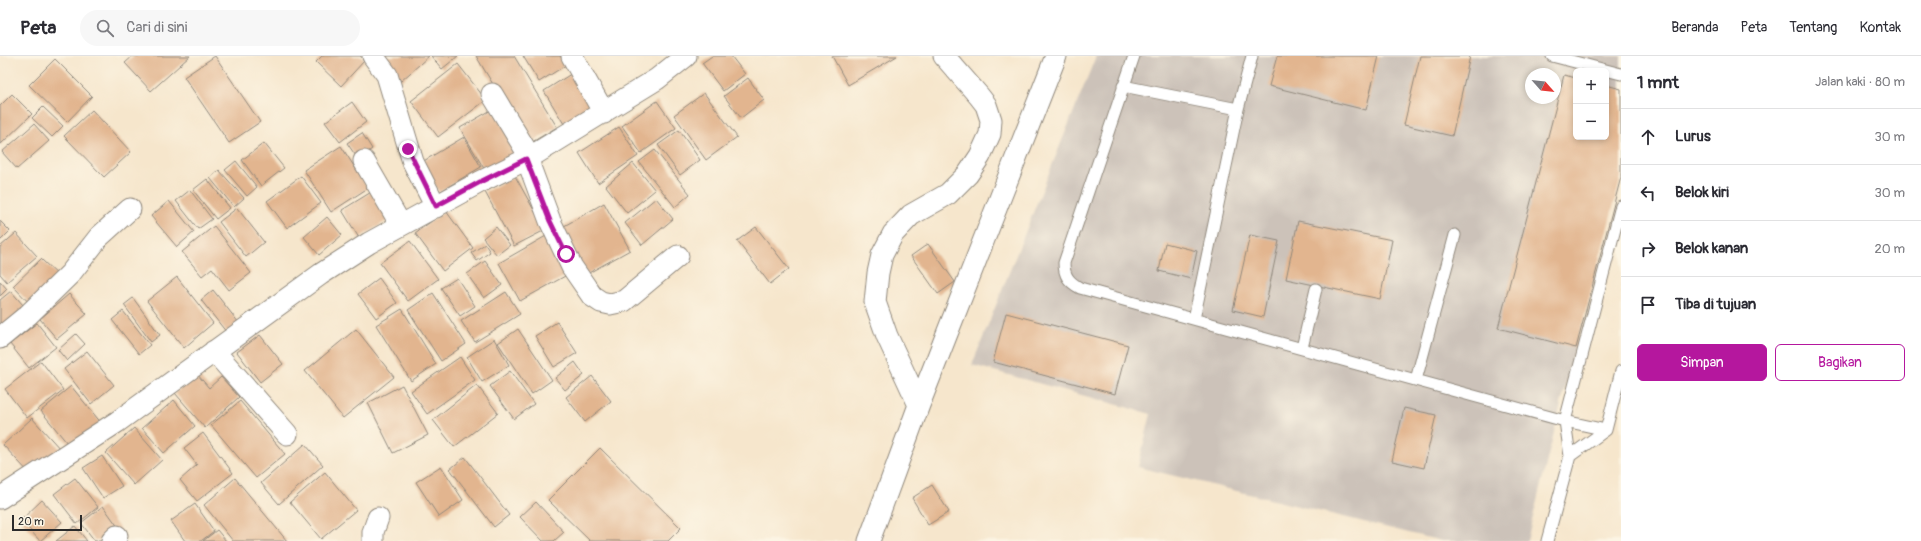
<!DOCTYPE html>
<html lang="id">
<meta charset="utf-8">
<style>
body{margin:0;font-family:Pangolin,sans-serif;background:#f7f7f7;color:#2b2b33}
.controls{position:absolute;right:12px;top:12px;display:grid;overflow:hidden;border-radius:6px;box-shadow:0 2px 6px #0003}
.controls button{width:36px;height:36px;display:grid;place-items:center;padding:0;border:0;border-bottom:1px solid #e1e1e2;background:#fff;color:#2b2b33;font:20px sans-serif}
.compass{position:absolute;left:1525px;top:12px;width:36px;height:36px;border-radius:50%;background:#fff;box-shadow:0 2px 6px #0003;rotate:117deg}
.scale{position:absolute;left:12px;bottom:10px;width:70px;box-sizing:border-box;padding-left:4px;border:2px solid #2b2b2b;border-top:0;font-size:11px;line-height:14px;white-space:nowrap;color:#2b2b2b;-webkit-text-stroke:3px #fcf5e5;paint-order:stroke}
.stop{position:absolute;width:12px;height:12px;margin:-9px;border:3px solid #b5179e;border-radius:50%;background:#fff}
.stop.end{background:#b5179e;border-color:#fff;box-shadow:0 1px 4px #0008}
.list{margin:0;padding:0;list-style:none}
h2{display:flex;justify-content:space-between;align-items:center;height:52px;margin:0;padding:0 16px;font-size:17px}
h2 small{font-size:13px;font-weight:400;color:#7c7c81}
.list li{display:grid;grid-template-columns:26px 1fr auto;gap:12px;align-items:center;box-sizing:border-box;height:56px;padding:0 16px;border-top:1px solid #e1e1e2}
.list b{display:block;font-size:15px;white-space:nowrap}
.list em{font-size:13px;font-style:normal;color:#7c7c81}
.actions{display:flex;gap:8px;padding:12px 16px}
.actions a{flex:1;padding:9px 0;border:1px solid #b5179e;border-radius:6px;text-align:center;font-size:14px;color:#b5179e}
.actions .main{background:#b5179e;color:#fff}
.icon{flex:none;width:22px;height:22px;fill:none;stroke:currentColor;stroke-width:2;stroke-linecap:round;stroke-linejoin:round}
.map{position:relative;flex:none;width:1621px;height:485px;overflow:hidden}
header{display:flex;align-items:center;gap:24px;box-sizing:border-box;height:56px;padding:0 20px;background:#fff;border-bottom:1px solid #e1e1e2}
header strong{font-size:19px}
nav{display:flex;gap:22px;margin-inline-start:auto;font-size:14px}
.search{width:280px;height:36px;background:#f7f7f7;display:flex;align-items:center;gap:10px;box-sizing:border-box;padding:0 14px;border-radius:22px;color:#7c7c81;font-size:15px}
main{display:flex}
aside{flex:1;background:#fff}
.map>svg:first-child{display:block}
</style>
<header>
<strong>Peta</strong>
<div class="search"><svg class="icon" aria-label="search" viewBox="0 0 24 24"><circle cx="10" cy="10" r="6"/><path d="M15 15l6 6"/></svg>Cari di sini</div>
<nav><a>Beranda</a><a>Peta</a><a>Tentang</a><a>Kontak</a></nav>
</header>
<main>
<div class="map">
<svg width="1621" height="485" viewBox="0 0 1621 485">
<rect width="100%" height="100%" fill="#fcf5e5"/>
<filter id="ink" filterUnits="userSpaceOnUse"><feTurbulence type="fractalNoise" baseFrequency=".025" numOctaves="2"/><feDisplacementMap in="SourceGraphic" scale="8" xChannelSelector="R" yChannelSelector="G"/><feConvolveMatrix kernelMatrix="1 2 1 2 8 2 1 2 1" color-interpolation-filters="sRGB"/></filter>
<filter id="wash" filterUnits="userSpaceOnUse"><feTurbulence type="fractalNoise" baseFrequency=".012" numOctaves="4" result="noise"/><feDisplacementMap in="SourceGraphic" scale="16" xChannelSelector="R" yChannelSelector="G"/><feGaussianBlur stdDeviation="0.9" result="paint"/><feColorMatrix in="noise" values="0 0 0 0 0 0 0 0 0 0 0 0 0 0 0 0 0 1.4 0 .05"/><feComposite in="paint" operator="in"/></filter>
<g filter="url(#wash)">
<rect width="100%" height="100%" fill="#f6e6cc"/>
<!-- industrial -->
<path fill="#ccc2b9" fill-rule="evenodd" d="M 1096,0 L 1621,0 L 1621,106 L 1527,485 L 1442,485 L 1138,411 L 1151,358 L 972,309 ZM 1576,15 L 1606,15 L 1606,81 L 1576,81 ZM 1531,18 L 1555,18 L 1555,42 L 1531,42 Z"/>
<g id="blocks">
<!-- building -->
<path fill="#e2b58f" d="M 133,0 L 190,0 L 151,35 L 125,7 Z
M 215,0 L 260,66 L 229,87 L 184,21 Z
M 322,0 L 360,0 L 365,4 L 341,30 L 316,6 Z
M 379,0 L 429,0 L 401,25 Z
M 431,0 L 458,0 L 442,13 Z
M 476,0 L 514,0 L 557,71 L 529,88 Z
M 523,0 L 560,0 L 566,9 L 539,26 Z
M 712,0 L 731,0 L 745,18 L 723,35 L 702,7 Z
M 832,0 L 897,0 L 848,29 Z
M 1277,0 L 1379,0 L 1366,54 L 1269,30 Z
M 1420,0 L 1470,0 L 1452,80 L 1404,69 Z
M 55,3 L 92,40 L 67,66 L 29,29 Z
M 458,8 L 486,44 L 438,81 L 411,45 Z
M 574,16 L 594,49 L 564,68 L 544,35 Z
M 1564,19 L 1576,22 L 1576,81 L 1606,81 L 1606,29 L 1621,33 L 1621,121 L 1576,292 L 1498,272 Z
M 748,22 L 764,44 L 741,62 L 724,40 Z
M 704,37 L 737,81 L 706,104 L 674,59 Z
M 12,38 L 32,58 L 0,89 L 0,50 Z
M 657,45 L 676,72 L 641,97 L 622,70 Z
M 352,46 L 366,66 L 340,86 L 325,66 Z
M 43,51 L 63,70 L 52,81 L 32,62 Z
M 493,53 L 519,96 L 486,116 L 460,72 Z
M 92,54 L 131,96 L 104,121 L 64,80 Z
M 34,68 L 49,85 L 17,113 L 2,96 Z
M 619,71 L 638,100 L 598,127 L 579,97 Z
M 679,74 L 700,104 L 680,119 L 658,89 Z
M 362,77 L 372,93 L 358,103 L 347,87 Z
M 464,81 L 481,111 L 439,136 L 422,106 Z
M 264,87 L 284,112 L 261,130 L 242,104 Z
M 341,90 L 368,132 L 331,156 L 304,114 Z
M 655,94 L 690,138 L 675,151 L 639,106 Z
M 236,105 L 257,131 L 247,140 L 225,114 Z
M 633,107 L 655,134 L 627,157 L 606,130 Z
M 219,114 L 244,142 L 234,151 L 210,122 Z
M 301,120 L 321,147 L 287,172 L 267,145 Z
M 515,120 L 545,174 L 514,190 L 485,136 Z
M 207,123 L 230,152 L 216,163 L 193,134 Z
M 190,134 L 212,163 L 198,173 L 176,145 Z
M 373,135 L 390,163 L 359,182 L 342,154 Z
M 656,142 L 673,163 L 642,189 L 625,167 Z
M 169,145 L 194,176 L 177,191 L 151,160 Z
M 604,147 L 630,194 L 585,219 L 559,173 Z
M 237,152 L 264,186 L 246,201 L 219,166 Z
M 446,155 L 473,192 L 443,215 L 415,177 Z
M 327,161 L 342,179 L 319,199 L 304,181 Z
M 0,165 L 10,175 L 0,185 Z
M 1298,165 L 1392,184 L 1380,243 L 1286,223 Z
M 214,170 L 251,217 L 229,234 L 212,212 L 202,220 L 182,196 Z
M 496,171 L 510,189 L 497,199 L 483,182 Z
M 756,171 L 789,213 L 770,228 L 737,185 Z
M 16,177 L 37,200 L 7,226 L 0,218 L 0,191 Z
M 1250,179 L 1279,185 L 1263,261 L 1233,254 Z
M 546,180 L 567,219 L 520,245 L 499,207 Z
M 410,185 L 438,223 L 408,245 L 380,207 Z
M 1165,187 L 1197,195 L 1191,223 L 1159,215 Z
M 485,188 L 490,196 L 477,205 L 471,197 Z
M 928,188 L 955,226 L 938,238 L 911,200 Z
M 41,203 L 62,223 L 33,251 L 13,230 Z
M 485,205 L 502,229 L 484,242 L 467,218 Z
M 177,221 L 213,267 L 184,292 L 147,245 Z
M 379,222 L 397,247 L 376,262 L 358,238 Z
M 457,222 L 475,250 L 460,260 L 441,232 Z
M 0,225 L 7,233 L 0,240 Z
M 213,234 L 239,267 L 227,277 L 201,244 Z
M 11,235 L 29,256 L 0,280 L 0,244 Z
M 506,236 L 520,258 L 475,286 L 461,265 Z
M 433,237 L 466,288 L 441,305 L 408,254 Z
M 69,238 L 87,258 L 57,283 L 40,263 Z
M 133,242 L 160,279 L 151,286 L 124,249 Z
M 402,253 L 436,308 L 411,325 L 376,269 Z
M 123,255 L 150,289 L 139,298 L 112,264 Z
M 1006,257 L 1128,289 L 1115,338 L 993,306 Z
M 557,266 L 577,297 L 554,311 L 535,280 Z
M 37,267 L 56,291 L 29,312 L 10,288 Z
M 356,273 L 394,321 L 343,362 L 305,315 Z
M 518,273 L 552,324 L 532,338 L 498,287 Z
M 76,278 L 85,288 L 67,305 L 58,294 Z
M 260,279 L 283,308 L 260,326 L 237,296 Z
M 494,283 L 509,309 L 482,326 L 467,301 Z
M 87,295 L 114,329 L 91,348 L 64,313 Z
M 460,301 L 475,324 L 427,358 L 411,335 Z
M 41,305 L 63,334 L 27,362 L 5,333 Z
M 575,306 L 584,319 L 565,334 L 555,322 Z
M 510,315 L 534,348 L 514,363 L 490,330 Z
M 197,318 L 209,332 L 221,321 L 239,341 L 205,372 L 175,337 Z
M 592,320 L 611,345 L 585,366 L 566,341 Z
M 402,329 L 428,379 L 393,397 L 368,347 Z
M 477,329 L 498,357 L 454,391 L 433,364 Z
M 71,330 L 102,368 L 72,393 L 41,355 Z
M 174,344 L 195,370 L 164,397 L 142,372 Z
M 240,345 L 285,398 L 256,422 L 211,369 Z
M 1404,352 L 1436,359 L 1424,412 L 1392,405 Z
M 32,362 L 61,394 L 32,420 L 3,389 Z
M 134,372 L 162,404 L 134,429 L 106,397 Z
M 203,377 L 233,417 L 197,445 L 180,424 L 197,409 L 184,392 Z
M 305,388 L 323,409 L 279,448 L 261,427 Z
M 600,392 L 681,472 L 668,485 L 590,485 L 548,444 Z
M 102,400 L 122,430 L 103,442 L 83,412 Z
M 465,401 L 509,459 L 494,471 L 450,413 Z
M 441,410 L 463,444 L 439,461 L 416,426 Z
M 325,416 L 356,454 L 321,483 L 290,446 Z
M 75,422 L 98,451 L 77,468 L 54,438 Z
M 235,422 L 287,485 L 233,485 L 204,449 Z
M 932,429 L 949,456 L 928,469 L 912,442 Z
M 42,444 L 62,466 L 40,485 L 21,464 Z
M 536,446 L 564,476 L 554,485 L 543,485 L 520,461 Z
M 195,448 L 214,475 L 201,485 L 185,485 L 171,465 Z
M 103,450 L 121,475 L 108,485 L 95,485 L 81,467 Z
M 75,470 L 87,485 L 56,485 Z
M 217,474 L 226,485 L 203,485 Z"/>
</g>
</g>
<g filter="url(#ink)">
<use href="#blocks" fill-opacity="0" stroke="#90887c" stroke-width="1"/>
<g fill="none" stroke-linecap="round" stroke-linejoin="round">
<defs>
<path id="service" d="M 1134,0 L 1064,207 C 1064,220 1069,226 1080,232 L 1565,365 L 1606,374
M 1552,0 L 1621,18
M 1123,30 L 1238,53
M 1194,263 L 1238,53 L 1252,0
M 1302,292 L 1316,233
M 1416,324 L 1455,179
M 1570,400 L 1606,374 L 1621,315
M 1547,485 L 1570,400 L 1565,365 L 1621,150"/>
<path id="minor" d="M 373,0 L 387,19 L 413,106 L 436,151
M 572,0 L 604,57
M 492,38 L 530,101
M 527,103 L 550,165 L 572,211 L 592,240 L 601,246 L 610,248 L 624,245 L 678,200
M 364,105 L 401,169
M 0,282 L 28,259 L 70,218 L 99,181 L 130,153
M 214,295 L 287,378
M 919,349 L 887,280 L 875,246 L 878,217 L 882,199 L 893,178 L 911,159 L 948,138 L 968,118 L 980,100 L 990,78 L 991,64 L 986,49 L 979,40 L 944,0
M 0,442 L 117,366 L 321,218 L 369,187 L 480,126 L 527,103 L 657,23 L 686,0
M 112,485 L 117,480
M 373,485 L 373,476 L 378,462
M 869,485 L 919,349 L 1056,0"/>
</defs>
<!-- service casing -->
<use href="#service" stroke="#90887c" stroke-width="13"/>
<!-- minor casing -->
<use href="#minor" stroke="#90887c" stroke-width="23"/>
<!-- service -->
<use href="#service" stroke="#fff" stroke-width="11"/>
<!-- minor -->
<use href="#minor" stroke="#fff" stroke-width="21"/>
</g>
</g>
<g fill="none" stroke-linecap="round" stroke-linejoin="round" filter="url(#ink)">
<!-- route -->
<path stroke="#b5179e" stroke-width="5" d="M 408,93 L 436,150 L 480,126 L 526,103 L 550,165 L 566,198"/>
</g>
</svg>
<div class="controls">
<button>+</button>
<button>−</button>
</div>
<svg class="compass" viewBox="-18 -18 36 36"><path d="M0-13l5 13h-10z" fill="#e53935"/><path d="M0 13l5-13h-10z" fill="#7c7c81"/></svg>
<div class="scale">20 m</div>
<div class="stop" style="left:566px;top:198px"></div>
<div class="stop end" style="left:408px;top:93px"></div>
</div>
<aside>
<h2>1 mnt<small>Jalan kaki · 80 m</small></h2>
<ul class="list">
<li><svg class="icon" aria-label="ahead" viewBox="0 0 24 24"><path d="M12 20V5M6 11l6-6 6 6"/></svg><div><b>Lurus</b></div><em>30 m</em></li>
<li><svg class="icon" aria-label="left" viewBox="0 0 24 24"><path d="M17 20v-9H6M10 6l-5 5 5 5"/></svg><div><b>Belok kiri</b></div><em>30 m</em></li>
<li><svg class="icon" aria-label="right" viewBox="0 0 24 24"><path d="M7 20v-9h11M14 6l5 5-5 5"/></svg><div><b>Belok kanan</b></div><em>20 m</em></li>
<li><svg class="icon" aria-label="arrive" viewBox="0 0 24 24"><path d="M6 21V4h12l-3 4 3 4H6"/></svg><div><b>Tiba di tujuan</b></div></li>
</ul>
<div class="actions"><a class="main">Simpan</a><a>Bagikan</a></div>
</aside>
</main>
